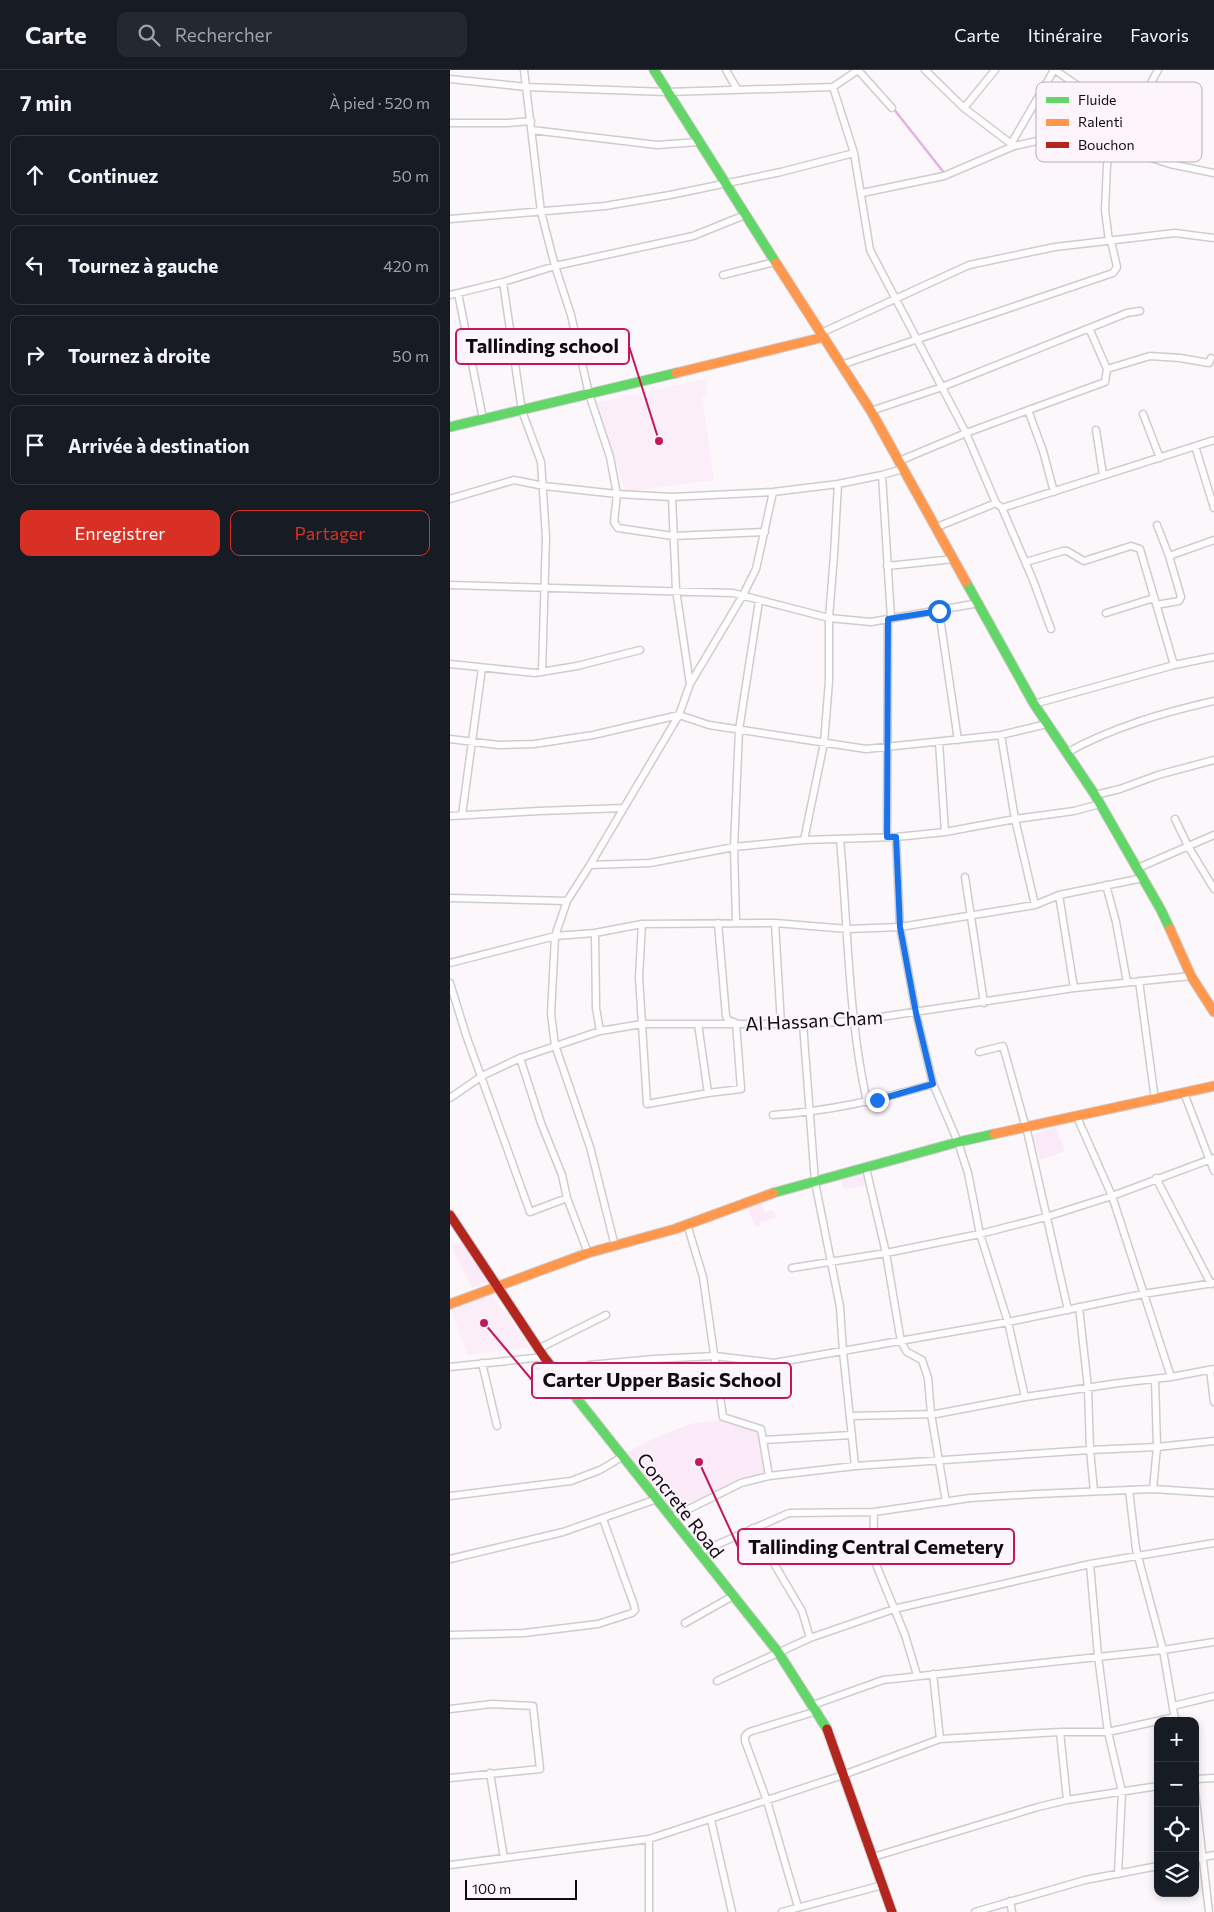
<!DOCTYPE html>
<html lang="fr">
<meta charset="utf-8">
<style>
body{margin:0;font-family:Commissioner,sans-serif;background:#242831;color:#f1f3f6}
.controls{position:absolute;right:15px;bottom:15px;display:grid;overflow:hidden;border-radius:10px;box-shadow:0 2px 8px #0003}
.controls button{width:45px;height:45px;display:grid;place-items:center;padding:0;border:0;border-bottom:1px solid #363941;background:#171b24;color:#f1f3f6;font:25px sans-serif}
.scale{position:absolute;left:15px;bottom:12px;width:112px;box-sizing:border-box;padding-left:5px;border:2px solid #100b0f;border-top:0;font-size:14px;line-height:18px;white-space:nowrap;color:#100b0f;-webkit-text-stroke:4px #fef5fc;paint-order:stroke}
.stop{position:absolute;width:15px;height:15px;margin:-11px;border:4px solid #1a73e8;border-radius:50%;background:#fff}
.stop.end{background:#1a73e8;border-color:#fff;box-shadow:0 1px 5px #0008}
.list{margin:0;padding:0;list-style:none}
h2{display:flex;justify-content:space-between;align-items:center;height:65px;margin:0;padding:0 20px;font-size:21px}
h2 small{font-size:16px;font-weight:400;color:#9ea1a6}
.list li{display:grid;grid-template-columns:32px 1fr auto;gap:15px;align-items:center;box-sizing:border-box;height:80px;margin:0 10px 10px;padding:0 10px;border:1px solid #363941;border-radius:10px}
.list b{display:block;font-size:19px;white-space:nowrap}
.list em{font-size:16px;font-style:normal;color:#9ea1a6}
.actions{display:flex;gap:10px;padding:15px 20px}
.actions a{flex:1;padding:11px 0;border:1px solid #d93025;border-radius:10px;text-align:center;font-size:18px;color:#d93025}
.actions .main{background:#d93025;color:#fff}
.icon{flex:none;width:28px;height:28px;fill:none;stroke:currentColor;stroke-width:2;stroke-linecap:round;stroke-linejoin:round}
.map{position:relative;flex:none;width:764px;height:1842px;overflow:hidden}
header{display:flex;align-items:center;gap:30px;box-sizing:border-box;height:70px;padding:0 25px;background:#171b24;border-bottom:1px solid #363941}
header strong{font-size:24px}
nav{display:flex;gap:28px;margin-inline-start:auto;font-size:18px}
.search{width:350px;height:45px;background:#242831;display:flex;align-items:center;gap:12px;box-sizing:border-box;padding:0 18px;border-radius:10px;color:#9ea1a6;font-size:19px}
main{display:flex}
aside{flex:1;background:#171b24}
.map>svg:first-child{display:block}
</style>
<header>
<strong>Carte</strong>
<div class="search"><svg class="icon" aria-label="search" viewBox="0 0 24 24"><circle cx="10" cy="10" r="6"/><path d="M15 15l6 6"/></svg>Rechercher</div>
<nav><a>Carte</a><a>Itinéraire</a><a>Favoris</a></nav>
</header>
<main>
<aside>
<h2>7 min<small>À pied · 520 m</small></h2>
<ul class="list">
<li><svg class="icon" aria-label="ahead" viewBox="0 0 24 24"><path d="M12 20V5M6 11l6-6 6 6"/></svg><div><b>Continuez</b></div><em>50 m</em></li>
<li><svg class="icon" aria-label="left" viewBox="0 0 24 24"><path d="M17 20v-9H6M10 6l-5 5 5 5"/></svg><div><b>Tournez à gauche</b></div><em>420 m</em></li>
<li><svg class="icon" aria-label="right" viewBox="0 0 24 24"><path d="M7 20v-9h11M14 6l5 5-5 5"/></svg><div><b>Tournez à droite</b></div><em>50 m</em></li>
<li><svg class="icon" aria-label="arrive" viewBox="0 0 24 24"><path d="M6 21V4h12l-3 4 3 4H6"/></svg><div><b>Arrivée à destination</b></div></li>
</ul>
<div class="actions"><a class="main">Enregistrer</a><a>Partager</a></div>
</aside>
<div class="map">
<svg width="764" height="1842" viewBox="0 0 764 1842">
<rect width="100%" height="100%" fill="#fcf7fb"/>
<!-- built -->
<path fill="#fceef9" d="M 255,309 L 257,325 L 252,326 L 264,410 L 176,422 L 147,333 Z
M 41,1224 L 72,1266 L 80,1277 L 17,1285 L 1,1239 Z"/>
<!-- green -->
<path fill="#fbeaf8" d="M 606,1057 L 615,1081 L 590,1090 L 581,1065 Z
M 414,1103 L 417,1115 L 393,1119 L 391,1108 Z
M 311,1131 L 315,1143 L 323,1140 L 327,1148 L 310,1152 L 311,1155 L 306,1157 L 297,1137 Z
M 15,1170 L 41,1209 L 22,1218 L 1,1176 Z
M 270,1350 L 308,1360 L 315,1401 L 222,1440 L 176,1383 L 209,1366 L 244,1353 Z"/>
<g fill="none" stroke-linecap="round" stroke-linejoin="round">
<!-- stream -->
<path stroke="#e6b1df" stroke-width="2.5" d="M 443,38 L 495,104"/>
<defs>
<path id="street" d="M 74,0 L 91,142 L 105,196 L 121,245 L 139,324 L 160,387 L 167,424 L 164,452 L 168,458 L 223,466 L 315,462
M 276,0 L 287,19
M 408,0 L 442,38
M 475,0 L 514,38 L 564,76
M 605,0 L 647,29
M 0,9 L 76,17 L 217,22 L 383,17 L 408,0
M 383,17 L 404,83 L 420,180 L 516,363 L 546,433 L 552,438 L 583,510 L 601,559
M 514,38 L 545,0
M 0,53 L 57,53 L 81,51
M 82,60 L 207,75 L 249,72
M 561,74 L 604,0
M 412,123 L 494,106 L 564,76 L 623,63 L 720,94 L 764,103
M 0,149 L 155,136 L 220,125 L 331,102 L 404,83
M 659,171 L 655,140 L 657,95 L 661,74 L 691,31 L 708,0
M 273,205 L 325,192
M 53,212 L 72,341 L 91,392 L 96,467 L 92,602
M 8,223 L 33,349
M 0,225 L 53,212 L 105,196 L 243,166 L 295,145
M 371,263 L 519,195 L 605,177 L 725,163 L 764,168
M 391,295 L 663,203 L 667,197 L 661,171
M 657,299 L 700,286 L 730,288 L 759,293 L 761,288
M 578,340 L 593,381 L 604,422
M 421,341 L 492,317 L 677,243 L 690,241
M 693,344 L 710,388
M 646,360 L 653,405
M 745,376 L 764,438
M 449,391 L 516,363 L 655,312 L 657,299 L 639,258
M 432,405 L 441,548
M 222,427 L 226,520 L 240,614
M 0,429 L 64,410 L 94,416 L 167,424 L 222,427 L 323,422 L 388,414 L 432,405 L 453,399
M 552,438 L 764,370
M 487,457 L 546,433
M 719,486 L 764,470
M 576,492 L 613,481 L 617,481 L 634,491 L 681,476 L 690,479 L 724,595
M 437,496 L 504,489
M 0,515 L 283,523 L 379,548 L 421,552 L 529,533
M 706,535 L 729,531 L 731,527 L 719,486 L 707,455
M 489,541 L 508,670
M 656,543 L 704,528
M 0,594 L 85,603 L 127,596 L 190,580
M 584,634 L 724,595 L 764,587
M 551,665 L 565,749 L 585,835
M 0,669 L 48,675 L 84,674 L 143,665 L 229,645 L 259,655 L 416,679 L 551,665 L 597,654
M 489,672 L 495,762
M 616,683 C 663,657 712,643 764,631
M 645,725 L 670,719 L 708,705 L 764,690
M 12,745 L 32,598
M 0,746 L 89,741 L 174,738
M 725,749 L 738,776 L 764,819
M 437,767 L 438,549
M 446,767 L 450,857 L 466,943 L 483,1014 L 508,1072 L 518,1103 L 530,1164 L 558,1252 L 575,1327
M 390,769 C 398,857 398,946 417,1032
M 354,770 L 374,673 L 379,611 L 379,548 L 384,485 L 388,414
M 140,795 L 200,793 L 284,777 L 354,770 L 446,767 L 495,762 L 565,749 L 624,741 L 650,734
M 688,798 L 764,765
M 515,807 L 534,933
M 656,815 L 666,852 L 677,912
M 609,825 L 624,918
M 0,828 L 117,831
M 286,852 L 284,777 L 289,660 L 309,531
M 325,853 L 331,954
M 192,854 L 189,907 L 197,1034 L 258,1023 L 291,1019 L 286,953 L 278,950 L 276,946 L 268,853
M 145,863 L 146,938 L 150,961
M 0,893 L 105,866 L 145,863 L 192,854 L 325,853 L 398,859 L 450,857 L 585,835 L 609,825 L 693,808
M 689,911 L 705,1030
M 0,913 L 16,965 L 80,1142 L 117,1128
M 248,954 L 258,1023
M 353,954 L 365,1112 L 390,1237 L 393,1282 L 405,1396
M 529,982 L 553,976 L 578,1065 L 618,1240
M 70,988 L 91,1053 L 112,1105 L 117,1128 L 138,1183
M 734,1023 L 764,1101
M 0,1028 L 32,1006 L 70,988 L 150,961 L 192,954 L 353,954 L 404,951 L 624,918 L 741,906
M 323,1045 C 380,1041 428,1030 483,1014
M 627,1047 L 662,1126 L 721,1307
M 416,1098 L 436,1183 L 451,1272 L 457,1282 L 472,1290 L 478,1308 L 481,1344 L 496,1432
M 706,1108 L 761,1214
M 237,1154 L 253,1207 L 273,1347 L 311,1359 L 319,1406
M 165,1176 L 140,1077 L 105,975 L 101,944 L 105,866 L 117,831 L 140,795 L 229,645 L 240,614 L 293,525 L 306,499 L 323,422
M 342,1198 L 436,1183 L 530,1164 L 596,1147 L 662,1126 L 764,1088
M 629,1237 L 638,1318 L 640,1380 L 644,1421
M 88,1279 L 156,1245
M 32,1293 L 47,1356
M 0,1297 L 94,1287
M 760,1300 L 764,1332
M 110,1308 L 139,1295 L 204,1289 L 265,1286 L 324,1293 L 558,1252 L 693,1224 L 764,1213
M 400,1346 L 486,1344 L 575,1327 L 669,1313 L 721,1307 L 764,1299
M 313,1370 L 402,1365
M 703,1419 L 707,1377 L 705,1309
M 679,1420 L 686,1479 L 713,1580 L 725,1650
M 0,1426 L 121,1411 L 150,1400 L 172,1387
M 424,1442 L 423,1487 L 455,1565 L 467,1605
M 221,1448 L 291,1413 L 319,1406 L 405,1396 L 640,1380 L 707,1377 L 764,1371
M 303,1458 L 352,1541 L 360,1568
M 248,1483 L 339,1443 L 424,1442 L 520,1428 L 586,1424 L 703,1419 L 764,1423
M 0,1489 L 113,1462 L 207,1429
M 640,1494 L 648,1586 L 658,1662 L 672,1722 L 668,1804
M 235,1553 L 283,1526
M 0,1565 L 74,1563 L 148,1554 L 182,1543 L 185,1540 L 184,1535 L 153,1449
M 483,1604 L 490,1669
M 267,1611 L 360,1568 L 444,1539 L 640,1494 L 764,1473
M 363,1635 L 433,1610 L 713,1580 L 764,1572
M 723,1636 L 764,1626
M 0,1639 L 42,1634 L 83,1636 L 90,1699 L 0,1708
M 610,1662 L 617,1730
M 40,1703 L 54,1788
M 745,1709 L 764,1708
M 745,1722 L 759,1842
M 261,1750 L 282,1842
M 199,1769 L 199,1842
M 423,1787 L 588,1737 L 617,1730 L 708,1716
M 745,1789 L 764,1785
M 0,1795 L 199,1769 L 393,1705 L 490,1669 L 610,1662 L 658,1662 L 725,1647
M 560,1831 L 562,1842
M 348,1837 L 317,1731 L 295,1671 L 295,1666 L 299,1662 L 367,1641
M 332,1842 L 433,1815
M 525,1842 L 635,1810 L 708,1796"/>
<path id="fast" d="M 204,0 L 326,193
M 0,357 L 226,303
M 516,512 L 584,634 L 645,725 L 711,840 L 720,859
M 323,1123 L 508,1072 L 544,1064
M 109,1306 L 328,1582 L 377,1659"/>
<path id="slow" d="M 326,193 L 421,341 L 516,512
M 226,303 L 374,267
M 720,859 L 741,906 L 764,942
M 544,1064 L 764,1016
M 0,1234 L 138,1183 L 225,1159 L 323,1123"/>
<path id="jam" d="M 0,1145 L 94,1287 L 109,1306
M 377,1659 L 442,1842"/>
</defs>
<!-- street casing -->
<use href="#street" stroke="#d0cbcf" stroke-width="9"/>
<!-- fast casing -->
<use href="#fast" stroke="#d0cbcf" stroke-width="11"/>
<!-- slow casing -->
<use href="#slow" stroke="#d0cbcf" stroke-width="11"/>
<!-- jam casing -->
<use href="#jam" stroke="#d0cbcf" stroke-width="11"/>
<!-- street -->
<use href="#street" stroke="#fffefe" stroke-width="6"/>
<!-- fast -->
<use href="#fast" stroke="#63d668" stroke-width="9"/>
<!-- slow -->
<use href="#slow" stroke="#ff974d" stroke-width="9"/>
<!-- jam -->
<use href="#jam" stroke="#b3261e" stroke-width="9"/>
</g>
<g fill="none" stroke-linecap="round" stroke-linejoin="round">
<!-- route -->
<path stroke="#1a73e8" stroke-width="6" d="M 427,1030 L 483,1014 L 466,943 L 450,857 L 446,767 L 437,767 L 438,549 L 489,541"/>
</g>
<g text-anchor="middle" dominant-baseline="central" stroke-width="4" stroke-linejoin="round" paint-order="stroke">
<!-- street labels -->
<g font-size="19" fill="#100b0f" stroke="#fef5fc">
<text transform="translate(364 950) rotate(-3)">Al Hassan Cham</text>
<text transform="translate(231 1435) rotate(52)">Concrete Road</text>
</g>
</g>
<!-- legend -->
<rect x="586" y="12" width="166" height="80" rx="8" fill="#fef5fc" stroke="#b7afb5" stroke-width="1"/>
<rect x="596" y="27" width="23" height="6" fill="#63d668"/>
<rect x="596" y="49" width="23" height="7" fill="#ff974d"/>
<rect x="596" y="72" width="23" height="6" fill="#b3261e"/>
<g font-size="14" fill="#100b0f">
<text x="628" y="35">Fluide</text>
<text x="628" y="57">Ralenti</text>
<text x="628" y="80">Bouchon</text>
</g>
<!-- callouts -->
<path fill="none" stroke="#c2185b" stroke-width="2" d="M209 371L179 276M34 1253L82 1310M249 1392L288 1477"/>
<g fill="#c2185b" stroke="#fef5fc" stroke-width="2">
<circle cx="209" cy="371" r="5"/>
<circle cx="34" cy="1253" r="5"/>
<circle cx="249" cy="1392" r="5"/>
</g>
<g fill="#fef5fc" stroke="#c2185b" stroke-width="2">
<rect x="6" y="259" width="173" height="35" rx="5"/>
<rect x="82" y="1293" width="259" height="35" rx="5"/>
<rect x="288" y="1459" width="276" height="35" rx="5"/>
</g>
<g font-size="20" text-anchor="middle" font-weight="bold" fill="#100b0f">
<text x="92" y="283">Tallinding school</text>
<text x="212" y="1317">Carter Upper Basic School</text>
<text x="426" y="1484">Tallinding Central Cemetery</text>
</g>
</svg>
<div class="controls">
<button>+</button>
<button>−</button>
<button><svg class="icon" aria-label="locate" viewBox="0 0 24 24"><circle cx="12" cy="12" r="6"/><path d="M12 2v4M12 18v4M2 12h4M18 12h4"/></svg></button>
<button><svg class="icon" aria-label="layers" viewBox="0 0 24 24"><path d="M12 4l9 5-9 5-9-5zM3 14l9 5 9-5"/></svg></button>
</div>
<div class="scale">100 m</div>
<div class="stop" style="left:489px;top:541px"></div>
<div class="stop end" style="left:427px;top:1030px"></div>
</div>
</main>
